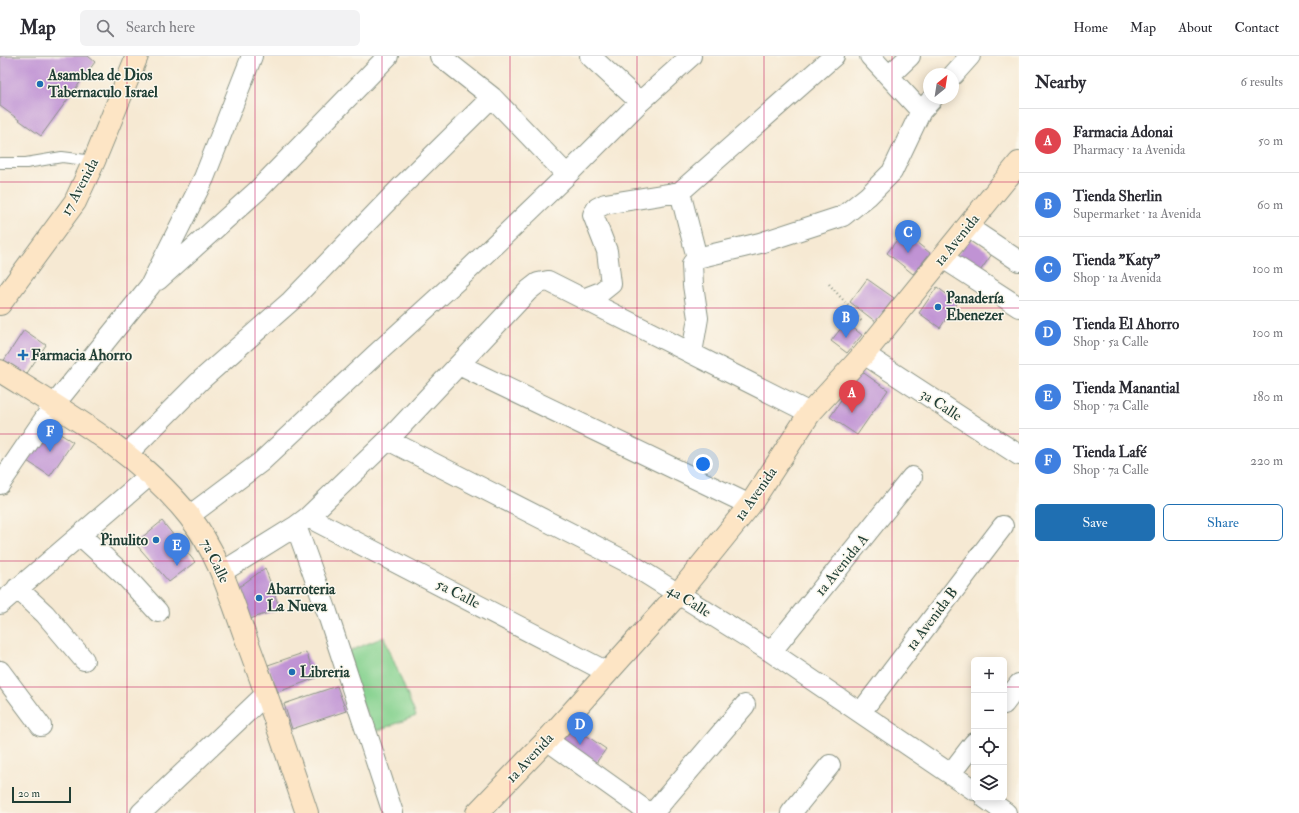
<!DOCTYPE html>
<meta charset="utf-8">
<style>
body{margin:0;font-family:"IM FELL Double Pica",serif;background:#f2f2f3;color:#2b2b33}
.controls{position:absolute;right:12px;bottom:12px;display:grid;overflow:hidden;border-radius:6px;box-shadow:0 2px 10px #0003}
.controls button{width:36px;height:36px;display:grid;place-items:center;padding:0;border:0;border-bottom:1px solid #e1e1e2;background:#fff;color:#2b2b33;font:20px sans-serif}
.compass{position:absolute;left:923px;top:12px;width:36px;height:36px;border-radius:50%;background:#fff;box-shadow:0 2px 10px #0003;rotate:30deg}
.scale{position:absolute;left:12px;bottom:10px;width:59px;box-sizing:border-box;padding-left:4px;border:2px solid #1f3d34;border-top:0;font-size:11px;line-height:14px;white-space:nowrap;color:#1f3d34;-webkit-text-stroke:3px #fbf7ec;paint-order:stroke}
.you{position:absolute;left:703px;top:408px;width:14px;height:14px;margin:-10px;border:3px solid #fff;border-radius:50%;background:#1a73e8;box-shadow:0 0 0 6px #1a73e833}
.badge{display:grid;place-items:center;width:26px;height:26px;border-radius:50%;background:#1f6fb2;color:#fff;font-size:13px;font-weight:700}
.pin{position:absolute;translate:-50% -33px;filter:drop-shadow(0 1px 2px #0008)}
.pin::after{content:'';position:absolute;top:21px;width:14px;height:12px;background:inherit;clip-path:polygon(0 0,100% 0,50% 100%)}
.list{margin:0;padding:0;list-style:none}
h2{display:flex;justify-content:space-between;align-items:center;height:52px;margin:0;padding:0 16px;font-size:17px}
h2 small{font-size:13px;font-weight:400;color:#7c7c81}
.list li{display:grid;grid-template-columns:26px 1fr auto;gap:12px;align-items:center;box-sizing:border-box;height:64px;padding:0 16px;border-top:1px solid #e1e1e2}
.list b{display:block;font-size:15px;white-space:nowrap}
.list p{margin:0;font-size:13px;white-space:nowrap;color:#7c7c81}
.list em{font-size:13px;font-style:normal;color:#7c7c81}
.actions{display:flex;gap:8px;padding:12px 16px}
.actions a{flex:1;padding:9px 0;border:1px solid #1f6fb2;border-radius:6px;text-align:center;font-size:14px;color:#1f6fb2}
.actions .main{background:#1f6fb2;color:#fff}
.icon{flex:none;width:22px;height:22px;fill:none;stroke:currentColor;stroke-width:2;stroke-linecap:round;stroke-linejoin:round}
.map{position:relative;flex:none;width:1019px;height:757px;overflow:hidden}
header{display:flex;align-items:center;gap:24px;box-sizing:border-box;height:56px;padding:0 20px;background:#fff;border-bottom:1px solid #e1e1e2}
header strong{font-size:19px}
nav{display:flex;gap:22px;margin-inline-start:auto;font-size:14px}
.search{width:280px;height:36px;background:#f2f2f3;display:flex;align-items:center;gap:10px;box-sizing:border-box;padding:0 14px;border-radius:6px;color:#7c7c81;font-size:15px}
main{display:flex}
aside{flex:1;background:#fff}
.map>svg:first-child{display:block}
</style>
<header>
<strong>Map</strong>
<div class="search"><svg class="icon" aria-label="search" viewBox="0 0 24 24"><circle cx="10" cy="10" r="6"/><path d="M15 15l6 6"/></svg>Search here</div>
<nav><a>Home</a><a>Map</a><a>About</a><a>Contact</a></nav>
</header>
<main>
<div class="map">
<svg width="1019" height="757" viewBox="0 0 1019 757">
<rect width="100%" height="100%" fill="#fbf7ec"/>
<filter id="ink" filterUnits="userSpaceOnUse"><feTurbulence type="fractalNoise" baseFrequency=".025" numOctaves="2"/><feDisplacementMap in="SourceGraphic" scale="8" xChannelSelector="R" yChannelSelector="G"/><feConvolveMatrix kernelMatrix="1 2 1 2 8 2 1 2 1" color-interpolation-filters="sRGB"/></filter>
<filter id="wash" filterUnits="userSpaceOnUse"><feTurbulence type="fractalNoise" baseFrequency=".012" numOctaves="4" result="noise"/><feDisplacementMap in="SourceGraphic" scale="16" xChannelSelector="R" yChannelSelector="G"/><feGaussianBlur stdDeviation="0.9" result="paint"/><feColorMatrix in="noise" values="0 0 0 0 0 0 0 0 0 0 0 0 0 0 0 0 0 1.4 0 .05"/><feComposite in="paint" operator="in"/></filter>
<g filter="url(#wash)">
<rect width="100%" height="100%" fill="#f6e9d3"/>
<!-- green -->
<path fill="#86d28f" stroke="#528862" d="M 384,581 L 416,660 L 374,676 L 342,598 Z"/>
<g id="blocks">
<!-- building -->
<path fill="#c093d4" d="M 0,0 L 88,0 L 95,6 L 41,80 L 0,50 Z
M 903,176 L 930,197 L 913,218 L 887,197 Z
M 968,182 L 992,198 L 978,218 L 955,203 Z
M 867,223 L 894,242 L 876,266 L 850,246 Z
M 937,231 L 957,246 L 940,272 L 919,257 Z
M 846,266 L 862,279 L 847,297 L 831,285 Z
M 24,274 L 46,289 L 23,323 L 1,309 Z
M 861,315 L 888,334 L 857,379 L 830,361 Z
M 49,371 L 73,386 L 50,420 L 27,405 Z
M 162,465 L 195,506 L 169,526 L 135,487 Z
M 265,512 L 280,553 L 250,563 L 239,531 Z
M 306,596 L 316,622 L 278,636 L 268,609 Z
M 337,630 L 346,655 L 292,673 L 284,648 Z
M 568,667 L 606,693 L 593,711 L 555,685 Z"/>
</g>
</g>
<g filter="url(#ink)">
<use href="#blocks" fill-opacity="0" stroke="#8a9384" stroke-width="1"/>
<g fill="none" stroke-linecap="round" stroke-linejoin="round">
<defs>
<path id="lane" d="M 0,107 L 26,107 L 62,101 L 94,105"/>
<path id="street" d="M 440,0 L 492,41 L 567,119
M 590,0 L 640,46
M 870,0 L 921,55
M 953,19 L 970,0
M 889,20 L 910,0
M 968,171 L 1019,205
M 697,202 L 680,136 L 834,0
M 943,202 L 1019,251
M 158,224 L 257,135 L 388,0
M 583,243 L 601,236 L 611,228 L 607,195 L 593,159 L 597,152 L 605,148 L 680,136
M 692,297 L 698,262 L 693,229 L 692,208 L 697,202 L 760,187 L 843,160 L 868,140 L 892,116 L 921,55 L 933,42
M 864,298 L 1019,399
M 459,309 L 750,449
M 388,384 L 629,507 L 771,596 L 974,734
M 127,398 L 202,323 L 291,245 L 404,128 L 492,41
M 0,428 L 54,349 L 150,230 L 204,122 L 252,0
M 189,460 L 261,406 L 375,299 L 462,220 L 567,119 L 640,46 L 691,0
M 308,461 L 607,616
M 296,470 L 327,556 L 393,757
M 81,480 L 126,521 L 158,556
M 222,516 L 296,470 L 308,461 L 388,384 L 529,234 L 538,227 L 548,225 L 810,357
M 17,532 L 45,558 L 84,604
M 0,548 L 150,419
M 771,596 L 912,421
M 0,615 L 41,670
M 1004,648 L 1019,628
M 861,656 L 1003,470
M 547,684 L 649,757
M 951,717 L 974,687
M 985,742 L 1006,757
M 141,757 L 266,638
M 653,757 L 745,649
M 791,757 L 830,709"/>
<path id="secondary" d="M 0,248 L 75,146 L 94,105 L 137,0
M 0,315 C 67,357 139,397 189,460 C 217,495 230,538 245,580 C 267,638 287,698 307,757
M 477,757 L 547,684 L 678,538 L 750,449 L 810,357 L 864,298 L 1019,107"/>
</defs>
<!-- lane casing -->
<use href="#lane" stroke="#8a9384" stroke-width="12"/>
<!-- street casing -->
<use href="#street" stroke="#8a9384" stroke-width="22"/>
<!-- secondary casing -->
<use href="#secondary" stroke="#8a9384" stroke-width="24"/>
<!-- path -->
<path stroke="#8a9384" stroke-width="2.5" stroke-dasharray="1 3" stroke-linecap="butt" d="M 829,228 L 863,267"/>
<!-- lane -->
<use href="#lane" stroke="#fff" stroke-width="10"/>
<!-- street -->
<use href="#street" stroke="#fff" stroke-width="20"/>
<!-- secondary -->
<use href="#secondary" stroke="#fde5c5" stroke-width="22"/>
</g>
</g>
<!-- grid -->
<path fill="none" stroke="#c2185b" stroke-width="1" stroke-opacity="0.55" d="M 127,0 L 127,757M 255,0 L 255,757M 382,0 L 382,757M 510,0 L 510,757M 637,0 L 637,757M 764,0 L 764,757M 892,0 L 892,757M 0,126 L 1019,126M 0,252 L 1019,252M 0,378 L 1019,378M 0,505 L 1019,505M 0,631 L 974,631M 1004,631 L 1019,631"/>
<!-- markers -->
<g fill="#1f6fb2" stroke="#fbf7ec" stroke-width="1.5">
<circle cx="40" cy="28" r="4"/>
<circle cx="938" cy="251" r="4"/>
<path d="M21 293h4v4h4v4h-4v4h-4v-4h-4v-4h4z"/>
<circle cx="156" cy="484" r="4"/>
<circle cx="259" cy="542" r="4"/>
<circle cx="292" cy="616" r="4"/>
</g>
<g text-anchor="middle" dominant-baseline="central" stroke-width="3" stroke-linejoin="round" paint-order="stroke">
<!-- poi labels -->
<g font-size="15" font-weight="bold" fill="#1f3d34" stroke="#fbf7ec" text-anchor="start">
<text x="48" y="19">Asamblea de Dios<tspan x="48" dy="17">Tabernaculo Israel</tspan></text>
<text x="946" y="242">Panadería<tspan x="946" dy="17">Ebenezer</tspan></text>
<text x="31" y="299">Farmacia Ahorro</text>
<text x="148" y="484" text-anchor="end">Pinulito</text>
<text x="267" y="533">Abarroteria<tspan x="267" dy="17">La Nueva</tspan></text>
<text x="300" y="616">Libreria</text>
</g>
<!-- street labels -->
<g font-size="15" fill="#1f3d34" stroke="#fbf7ec">
<text transform="translate(80 131) rotate(-62)">17 Avenida</text>
<text transform="translate(957 184) rotate(-51)">1a Avenida</text>
<text transform="translate(941 349) rotate(33)">3a Calle</text>
<text transform="translate(756 438) rotate(-55)">1a Avenida</text>
<text transform="translate(215 505) rotate(64)">7a Calle</text>
<text transform="translate(842 509) rotate(-51)">1a Avenida A</text>
<text transform="translate(458 538) rotate(27)">5a Calle</text>
<text transform="translate(689 545) rotate(32)">4a Calle</text>
<text transform="translate(932 563) rotate(-53)">1a Avenida B</text>
<text transform="translate(530 702) rotate(-47)">1a Avenida</text>
</g>
</g>
</svg>
<div class="controls">
<button>+</button>
<button>−</button>
<button><svg class="icon" aria-label="locate" viewBox="0 0 24 24"><circle cx="12" cy="12" r="6"/><path d="M12 2v4M12 18v4M2 12h4M18 12h4"/></svg></button>
<button><svg class="icon" aria-label="layers" viewBox="0 0 24 24"><path d="M12 4l9 5-9 5-9-5zM3 14l9 5 9-5"/></svg></button>
</div>
<svg class="compass" viewBox="-18 -18 36 36"><path d="M0-13l5 13h-10z" fill="#e53935"/><path d="M0 13l5-13h-10z" fill="#7c7c81"/></svg>
<div class="scale">20 m</div>
<div class="you"></div>
<div class="pin badge" style="left:852px;top:357px;background:#e0444e">A</div>
<div class="pin badge" style="left:846px;top:282px;background:#3f7fe0">B</div>
<div class="pin badge" style="left:908px;top:197px;background:#3f7fe0">C</div>
<div class="pin badge" style="left:580px;top:689px;background:#3f7fe0">D</div>
<div class="pin badge" style="left:177px;top:510px;background:#3f7fe0">E</div>
<div class="pin badge" style="left:50px;top:396px;background:#3f7fe0">F</div>
</div>
<aside>
<h2>Nearby<small>6 results</small></h2>
<ul class="list">
<li><span class="badge" style="background:#e0444e">A</span><div><b>Farmacia Adonai</b><p>Pharmacy · 1a Avenida</p></div><em>50 m</em></li>
<li><span class="badge" style="background:#3f7fe0">B</span><div><b>Tienda Sherlin</b><p>Supermarket · 1a Avenida</p></div><em>60 m</em></li>
<li><span class="badge" style="background:#3f7fe0">C</span><div><b>Tienda &quot;Katy&quot;</b><p>Shop · 1a Avenida</p></div><em>100 m</em></li>
<li><span class="badge" style="background:#3f7fe0">D</span><div><b>Tienda El Ahorro</b><p>Shop · 5a Calle</p></div><em>100 m</em></li>
<li><span class="badge" style="background:#3f7fe0">E</span><div><b>Tienda Manantial</b><p>Shop · 7a Calle</p></div><em>180 m</em></li>
<li><span class="badge" style="background:#3f7fe0">F</span><div><b>Tienda Lafé</b><p>Shop · 7a Calle</p></div><em>220 m</em></li>
</ul>
<div class="actions"><a class="main">Save</a><a>Share</a></div>
</aside>
</main>
